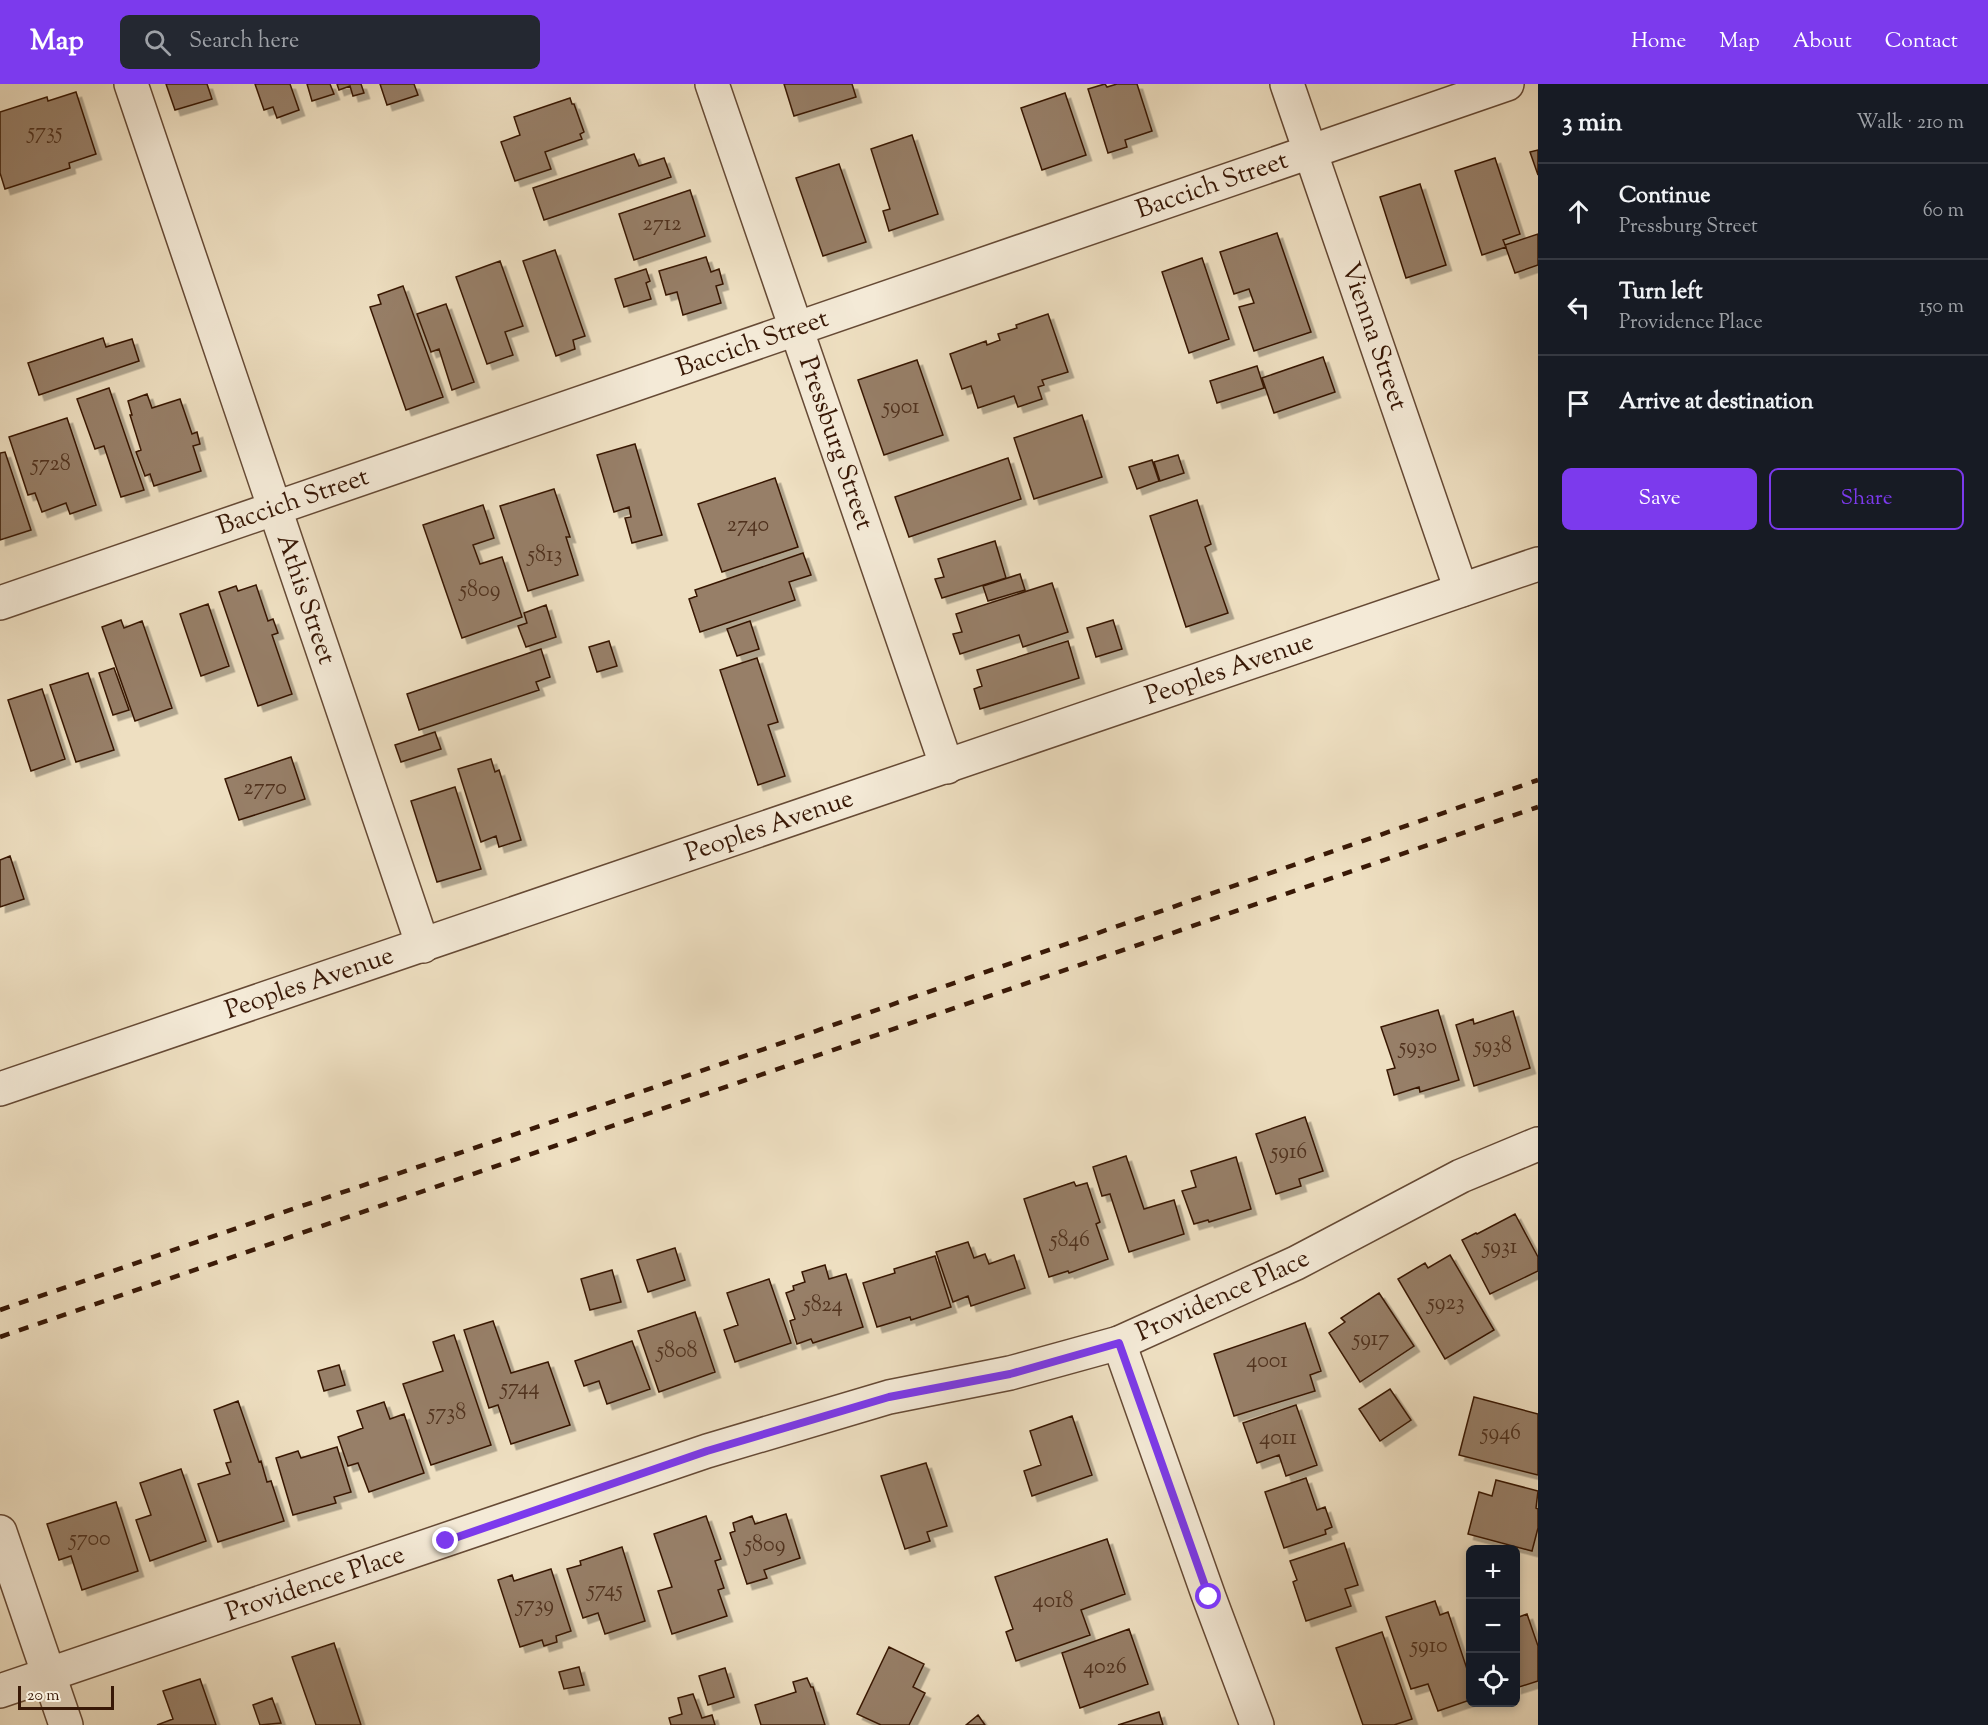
<!DOCTYPE html>
<meta charset="utf-8">
<style>
body{margin:0;font-family:"Sorts Mill Goudy",serif;background:#242831;color:#f1f3f6}
.controls{position:absolute;right:18px;bottom:18px;display:grid;overflow:hidden;border-radius:9px;box-shadow:0 3px 9px #0003}
.controls button{width:54px;height:54px;display:grid;place-items:center;padding:0;border:0;border-bottom:2px solid #363941;background:#171b24;color:#f1f3f6;font:30px sans-serif}
.scale{position:absolute;left:18px;bottom:15px;width:96px;box-sizing:border-box;padding-left:6px;border:3px solid #381806;border-top:0;font-size:16px;line-height:21px;white-space:nowrap;color:#381806;-webkit-text-stroke:4px #f4ead7;paint-order:stroke}
.stop{position:absolute;width:18px;height:18px;margin:-14px;border:4px solid #7c3aed;border-radius:50%;background:#fff}
.stop.end{background:#7c3aed;border-color:#fff;box-shadow:0 2px 6px #0008}
.list{margin:0;padding:0;list-style:none}
h2{display:flex;justify-content:space-between;align-items:center;height:78px;margin:0;padding:0 24px;font-size:26px}
h2 small{font-size:20px;font-weight:400;color:#9ea1a6}
.list li{display:grid;grid-template-columns:39px 1fr auto;gap:18px;align-items:center;box-sizing:border-box;height:96px;padding:0 24px;border-top:2px solid #363941}
.list b{display:block;font-size:22px;white-space:nowrap}
.list p{margin:0;font-size:20px;white-space:nowrap;color:#9ea1a6}
.list em{font-size:20px;font-style:normal;color:#9ea1a6}
.actions{display:flex;gap:12px;padding:18px 24px}
.actions a{flex:1;padding:14px 0;border:2px solid #7c3aed;border-radius:9px;text-align:center;font-size:21px;color:#7c3aed}
.actions .main{background:#7c3aed;color:#fff}
.icon{flex:none;width:33px;height:33px;fill:none;stroke:currentColor;stroke-width:2;stroke-linecap:round;stroke-linejoin:round}
.map{position:relative;flex:none;width:1538px;height:1641px;overflow:hidden}
header{display:flex;align-items:center;gap:36px;box-sizing:border-box;height:84px;padding:0 30px;background:#7c3aed;color:#fff}
header strong{font-size:28px}
nav{display:flex;gap:33px;margin-inline-start:auto;font-size:21px}
.search{width:420px;height:54px;background:#242831;display:flex;align-items:center;gap:15px;box-sizing:border-box;padding:0 21px;border-radius:9px;color:#9ea1a6;font-size:22px}
main{display:flex}
aside{flex:1;background:#171b24}
.map>svg:first-child{display:block}
</style>
<header>
<strong>Map</strong>
<div class="search"><svg class="icon" aria-label="search" viewBox="0 0 24 24"><circle cx="10" cy="10" r="6"/><path d="M15 15l6 6"/></svg>Search here</div>
<nav><a>Home</a><a>Map</a><a>About</a><a>Contact</a></nav>
</header>
<main>
<div class="map">
<svg width="1538" height="1641" viewBox="0 0 1538 1641">
<defs>
<filter id="shadow"><feDropShadow dx="5.5" dy="5.5" stdDeviation="0" flood-color="#0004"/></filter>
</defs>
<rect width="100%" height="100%" fill="#eedfc1"/>
<filter id="stains"><feTurbulence type="fractalNoise" baseFrequency=".00333" numOctaves="4"/><feColorMatrix values="0 0 0 0 .2 0 0 0 0 .09 0 0 0 0 .02 0 0 0 .5 -.17"/></filter>
<radialGradient id="worn" r=".72"><stop offset=".6" stop-color="#630" stop-opacity="0"/><stop offset="1" stop-color="#630" stop-opacity=".3"/></radialGradient>
<!-- building -->
<path fill="#977f67" stroke="#381806" stroke-width="1.5" filter="url(#shadow)" d="M 166,0 L 207,0 L 212,15 L 175,26 Z
M 255,0 L 290,0 L 299,26 L 277,34 L 273,23 L 264,26 Z
M 307,0 L 330,0 L 334,10 L 312,17 Z
M 337,0 L 361,0 L 364,9 L 353,12 L 350,2 L 339,6 Z
M 380,0 L 414,0 L 418,11 L 387,21 Z
M 784,0 L 852,0 L 856,13 L 794,32 Z
M 1105,0 L 1107,3 L 1117,0 L 1137,0 L 1152,47 L 1125,56 L 1127,63 L 1108,69 L 1088,5 Z
M 76,8 L 96,70 L 69,79 L 70,84 L 5,105 L 0,89 L 0,28 L 47,13 L 48,17 Z
M 1065,9 L 1086,71 L 1042,86 L 1021,24 Z
M 570,14 L 572,20 L 574,20 L 584,48 L 580,50 L 582,55 L 545,68 L 551,85 L 515,97 L 501,58 L 520,51 L 514,33 Z
M 912,51 L 938,130 L 889,147 L 883,127 L 890,125 L 871,65 Z
M 1538,66 L 1538,91 L 1530,68 Z
M 634,70 L 639,82 L 664,74 L 671,93 L 544,136 L 533,104 Z
M 1495,74 L 1520,150 L 1503,156 L 1506,163 L 1482,171 L 1455,87 Z
M 839,80 L 866,158 L 823,172 L 796,94 Z
M 1420,100 L 1446,181 L 1406,194 L 1380,113 Z
M 690,106 L 705,152 L 634,176 L 619,130 Z
M 1277,149 L 1311,248 L 1254,267 L 1239,223 L 1254,219 L 1249,205 L 1234,210 L 1220,168 Z
M 1538,150 L 1538,181 L 1515,189 L 1505,161 Z
M 555,166 L 585,252 L 573,256 L 575,265 L 556,272 L 523,177 Z
M 706,173 L 711,188 L 719,185 L 723,200 L 716,202 L 721,219 L 683,231 L 677,208 L 666,211 L 659,187 Z
M 1202,174 L 1229,255 L 1189,269 L 1162,188 Z
M 500,177 L 523,242 L 505,248 L 513,271 L 487,280 L 456,193 Z
M 646,185 L 650,197 L 646,199 L 651,215 L 624,223 L 615,195 Z
M 403,202 L 443,313 L 406,326 L 370,223 L 381,220 L 378,211 Z
M 446,220 L 474,298 L 452,306 L 439,265 L 431,268 L 417,230 Z
M 1048,230 L 1068,288 L 1042,296 L 1044,301 L 1038,303 L 1042,315 L 1018,323 L 1014,312 L 978,324 L 971,302 L 962,305 L 950,270 L 986,257 L 987,261 L 1000,256 L 998,250 L 1017,244 L 1016,241 Z
M 103,254 L 106,263 L 132,255 L 139,277 L 39,311 L 28,279 Z
M 1323,273 L 1335,308 L 1274,329 L 1262,294 Z
M 917,276 L 943,351 L 884,371 L 858,296 Z
M 1257,282 L 1264,304 L 1217,319 L 1210,297 Z
M 109,304 L 144,406 L 121,413 L 104,362 L 95,365 L 77,315 Z
M 147,310 L 152,324 L 180,315 L 192,350 L 197,348 L 200,360 L 193,362 L 201,387 L 154,402 L 150,390 L 145,392 L 136,368 L 141,366 L 130,331 L 132,331 L 128,317 Z
M 1082,331 L 1102,393 L 1034,415 L 1014,354 Z
M 67,334 L 96,421 L 70,430 L 66,419 L 42,428 L 35,409 L 28,411 L 9,353 Z
M 635,360 L 662,451 L 632,459 L 625,434 L 631,433 L 629,423 L 614,428 L 597,371 Z
M 5,368 L 31,446 L 0,456 L 0,369 Z
M 1178,371 L 1184,389 L 1160,397 L 1154,378 Z
M 1008,374 L 1021,415 L 909,453 L 895,413 Z
M 1152,376 L 1159,397 L 1137,405 L 1129,383 Z
M 775,394 L 798,463 L 722,488 L 698,420 Z
M 554,405 L 570,453 L 566,453 L 578,491 L 528,507 L 500,422 Z
M 1197,416 L 1211,460 L 1205,463 L 1228,529 L 1186,543 L 1150,432 Z
M 483,421 L 494,454 L 473,461 L 480,480 L 502,473 L 522,533 L 462,554 L 423,441 Z
M 995,457 L 1006,494 L 942,514 L 935,495 L 944,493 L 938,475 Z
M 803,469 L 811,491 L 789,498 L 795,516 L 700,548 L 689,515 L 697,512 L 695,506 Z
M 1020,490 L 1025,506 L 988,517 L 983,502 Z
M 1052,499 L 1068,548 L 1023,563 L 1019,551 L 960,570 L 953,550 L 962,548 L 956,530 Z
M 256,501 L 268,537 L 273,535 L 278,549 L 272,551 L 292,610 L 258,622 L 219,508 L 236,502 L 238,507 Z
M 208,520 L 229,582 L 201,592 L 180,530 Z
M 546,521 L 556,553 L 526,563 L 518,542 L 527,539 L 524,529 Z
M 121,536 L 124,544 L 142,537 L 172,624 L 135,637 L 102,543 Z
M 1113,536 L 1122,565 L 1096,573 L 1087,544 Z
M 750,537 L 759,565 L 737,572 L 727,545 Z
M 609,557 L 617,582 L 597,588 L 589,563 Z
M 1068,557 L 1079,594 L 980,625 L 974,605 L 982,602 L 977,586 Z
M 541,565 L 550,593 L 536,598 L 539,606 L 419,646 L 407,610 Z
M 757,574 L 778,638 L 768,641 L 785,692 L 758,701 L 720,586 Z
M 114,584 L 129,626 L 113,631 L 99,589 Z
M 88,589 L 114,666 L 76,678 L 50,601 Z
M 42,605 L 65,675 L 31,687 L 8,616 Z
M 435,648 L 441,665 L 401,678 L 395,661 Z
M 291,673 L 305,715 L 239,736 L 225,695 Z
M 491,675 L 495,688 L 499,686 L 521,756 L 499,763 L 496,752 L 481,758 L 458,685 Z
M 455,703 L 481,785 L 437,798 L 411,717 Z
M 10,772 L 24,815 L 0,823 L 0,776 Z
M 1438,926 L 1459,996 L 1420,1008 L 1419,1003 L 1394,1011 L 1387,986 L 1395,984 L 1381,943 Z
M 1513,927 L 1530,984 L 1474,1002 L 1456,941 L 1473,935 L 1474,940 Z
M 1305,1033 L 1323,1087 L 1299,1095 L 1301,1102 L 1276,1110 L 1256,1050 Z
M 1126,1072 L 1144,1125 L 1174,1116 L 1184,1150 L 1129,1168 L 1110,1110 L 1102,1112 L 1093,1083 Z
M 1236,1073 L 1251,1125 L 1209,1138 L 1208,1136 L 1194,1140 L 1182,1107 L 1196,1103 L 1191,1087 Z
M 1074,1098 L 1076,1102 L 1087,1099 L 1100,1138 L 1096,1140 L 1108,1175 L 1069,1189 L 1068,1187 L 1049,1193 L 1024,1115 Z
M 1515,1130 L 1538,1173 L 1538,1187 L 1490,1210 L 1462,1156 L 1476,1149 L 1477,1150 Z
M 968,1158 L 974,1174 L 985,1170 L 989,1180 L 1014,1171 L 1025,1204 L 971,1222 L 968,1212 L 953,1218 L 936,1168 Z
M 675,1164 L 685,1196 L 648,1208 L 637,1176 Z
M 1450,1171 L 1494,1246 L 1445,1275 L 1398,1195 L 1425,1179 L 1428,1184 Z
M 935,1172 L 951,1223 L 911,1236 L 910,1233 L 877,1243 L 863,1199 L 895,1189 L 894,1185 Z
M 825,1181 L 829,1195 L 846,1190 L 863,1243 L 813,1259 L 811,1255 L 797,1260 L 790,1237 L 795,1235 L 786,1209 L 794,1206 L 793,1202 L 805,1198 L 802,1188 Z
M 612,1186 L 621,1218 L 590,1226 L 581,1195 Z
M 769,1195 L 791,1259 L 735,1278 L 724,1246 L 738,1241 L 727,1209 Z
M 1379,1209 L 1414,1262 L 1360,1298 L 1329,1249 L 1345,1238 L 1341,1234 Z
M 695,1228 L 715,1288 L 659,1308 L 638,1247 Z
M 493,1237 L 511,1289 L 548,1278 L 570,1341 L 511,1360 L 498,1321 L 489,1324 L 464,1246 Z
M 1305,1239 L 1321,1287 L 1310,1291 L 1315,1307 L 1234,1332 L 1214,1270 Z
M 454,1251 L 491,1361 L 431,1381 L 403,1300 L 443,1287 L 433,1258 Z
M 632,1257 L 650,1305 L 607,1320 L 599,1297 L 584,1302 L 575,1277 Z
M 339,1281 L 345,1301 L 324,1307 L 318,1287 Z
M 1390,1305 L 1411,1336 L 1380,1357 L 1359,1325 Z
M 1474,1313 L 1538,1330 L 1538,1391 L 1459,1371 Z
M 238,1317 L 259,1378 L 261,1377 L 267,1398 L 271,1397 L 284,1437 L 218,1458 L 198,1400 L 230,1390 L 226,1379 L 231,1378 L 214,1326 Z
M 384,1318 L 390,1335 L 404,1330 L 424,1389 L 369,1408 L 358,1379 L 348,1382 L 338,1353 L 363,1344 L 357,1327 Z
M 1296,1321 L 1317,1381 L 1286,1392 L 1279,1371 L 1257,1379 L 1243,1339 Z
M 1072,1332 L 1092,1391 L 1032,1412 L 1024,1387 L 1041,1381 L 1030,1347 Z
M 337,1363 L 351,1408 L 334,1413 L 336,1419 L 293,1431 L 276,1374 L 298,1367 L 301,1374 Z
M 926,1379 L 947,1442 L 927,1448 L 930,1457 L 905,1465 L 881,1392 Z
M 181,1385 L 206,1457 L 150,1477 L 136,1436 L 151,1431 L 140,1399 Z
M 1306,1394 L 1317,1426 L 1325,1423 L 1332,1443 L 1325,1446 L 1326,1450 L 1284,1464 L 1265,1408 Z
M 1496,1396 L 1538,1407 L 1536,1424 L 1538,1425 L 1538,1444 L 1532,1467 L 1468,1450 L 1479,1408 L 1492,1412 Z
M 116,1418 L 138,1487 L 82,1506 L 71,1472 L 59,1476 L 47,1440 Z
M 786,1430 L 800,1474 L 764,1486 L 767,1494 L 747,1500 L 730,1449 L 735,1447 L 733,1439 L 752,1432 L 755,1440 Z
M 706,1432 L 721,1475 L 715,1477 L 724,1504 L 718,1506 L 727,1532 L 672,1550 L 658,1507 L 672,1503 L 654,1450 Z
M 1107,1455 L 1125,1510 L 1081,1526 L 1090,1551 L 1016,1577 L 1006,1548 L 1013,1545 L 995,1493 Z
M 1344,1459 L 1358,1501 L 1345,1505 L 1351,1522 L 1306,1537 L 1293,1498 L 1297,1496 L 1290,1477 Z
M 622,1463 L 645,1537 L 605,1550 L 598,1529 L 583,1534 L 567,1485 L 581,1481 L 580,1477 Z
M 551,1485 L 571,1547 L 556,1552 L 557,1558 L 544,1562 L 542,1556 L 520,1563 L 498,1496 L 512,1491 L 514,1497 Z
M 1435,1517 L 1440,1531 L 1448,1528 L 1470,1594 L 1470,1616 L 1438,1627 L 1428,1600 L 1411,1605 L 1386,1533 Z
M 1527,1530 L 1538,1562 L 1538,1597 L 1516,1604 L 1516,1534 Z
M 1129,1545 L 1148,1600 L 1080,1624 L 1062,1569 Z
M 1382,1548 L 1412,1635 L 1394,1641 L 1363,1641 L 1336,1564 Z
M 334,1559 L 361,1641 L 316,1641 L 292,1573 Z
M 889,1563 L 924,1580 L 913,1603 L 925,1609 L 909,1641 L 881,1641 L 857,1630 Z
M 579,1583 L 584,1601 L 564,1605 L 559,1588 Z
M 725,1584 L 734,1613 L 708,1621 L 699,1592 Z
M 807,1594 L 811,1603 L 813,1603 L 825,1641 L 761,1641 L 755,1621 L 796,1608 L 793,1598 Z
M 200,1595 L 216,1641 L 157,1641 L 173,1635 L 163,1607 Z
M 693,1610 L 702,1634 L 712,1631 L 715,1641 L 671,1641 L 669,1634 L 682,1630 L 678,1614 Z
M 272,1614 L 281,1639 L 260,1641 L 253,1621 Z
M 1159,1628 L 1163,1641 L 1118,1641 Z
M 978,1631 L 985,1641 L 966,1641 Z"/>
<g fill="none" stroke-linecap="round" stroke-linejoin="round">
<defs>
<g id="minor">
<path id="s1" d="M 131,0 L 423,862"/>
<path id="s2" d="M 712,0 L 947,683"/>
<path id="s3" d="M 1287,0 L 1461,506"/>
<path id="s4" d="M 0,519 L 1507,0"/>
<path id="s5" d="M 0,1005 L 1538,480"/>
<path d="M 1119,1259 L 1209,1513 L 1257,1641"/>
<path d="M 0,1448 L 66,1641"/>
<path id="s6" d="M 0,1607 L 707,1367 L 889,1313 L 1010,1289 L 1119,1259 L 1296,1179 L 1461,1092 L 1538,1060"/>
</g>
</defs>
<!-- minor casing -->
<use href="#minor" stroke="#664a35" stroke-width="36"/>
<!-- minor -->
<use href="#minor" stroke="#f4ead7" stroke-width="33"/>
<!-- rail -->
<path stroke="#381806" stroke-width="4.5" stroke-dasharray="10 10" stroke-linecap="butt" d="M 0,1226 L 272,1132 L 629,1012 L 1538,696
M 0,1253 L 1538,723"/>
</g>
<g fill="none" stroke-linecap="round" stroke-linejoin="round">
<!-- route -->
<path stroke="#7c3aed" stroke-width="8" d="M 446,1457 L 707,1367 L 889,1313 L 1010,1290 L 1119,1259 L 1209,1513"/>
</g>
<g text-anchor="middle" dominant-baseline="central" stroke-width="5" stroke-linejoin="round" paint-order="stroke">
<!-- number labels -->
<g font-size="22" fill="#50321e">
<text x="45" y="49">5735</text>
<text x="662" y="141">2712</text>
<text x="901" y="324">5901</text>
<text x="51" y="381">5728</text>
<text x="748" y="442">2740</text>
<text x="545" y="472">5813</text>
<text x="480" y="507">5809</text>
<text x="265" y="705">2770</text>
<text x="1493" y="963">5938</text>
<text x="1418" y="964">5930</text>
<text x="1289" y="1069">5916</text>
<text x="1070" y="1157">5846</text>
<text x="1500" y="1164">5931</text>
<text x="1446" y="1220">5923</text>
<text x="823" y="1222">5824</text>
<text x="1371" y="1256">5917</text>
<text x="677" y="1268">5808</text>
<text x="1267" y="1278">4001</text>
<text x="520" y="1305">5744</text>
<text x="447" y="1330">5738</text>
<text x="1501" y="1350">5946</text>
<text x="1278" y="1355">4011</text>
<text x="90" y="1456">5700</text>
<text x="765" y="1462">5809</text>
<text x="605" y="1507">5745</text>
<text x="1053" y="1518">4018</text>
<text x="535" y="1522">5739</text>
<text x="1429" y="1563">5910</text>
<text x="1105" y="1584">4026</text>
</g>
<!-- street labels -->
<g font-size="26" fill="#381806" stroke="#f4ead7">
<text stroke="none"><textPath href="#s4" startOffset="1282">Baccich Street</textPath></text>
<text stroke="none"><textPath href="#s3" startOffset="267">Vienna Street</textPath></text>
<text stroke="none"><textPath href="#s4" startOffset="796">Baccich Street</textPath></text>
<text stroke="none"><textPath href="#s2" startOffset="380">Pressburg Street</textPath></text>
<text stroke="none"><textPath href="#s4" startOffset="310">Baccich Street</textPath></text>
<text stroke="none"><textPath href="#s1" startOffset="544">Athis Street</textPath></text>
<text stroke="none"><textPath href="#s5" startOffset="1299">Peoples Avenue</textPath></text>
<text stroke="none"><textPath href="#s5" startOffset="813">Peoples Avenue</textPath></text>
<text stroke="none"><textPath href="#s5" startOffset="327">Peoples Avenue</textPath></text>
<text stroke="none"><textPath href="#s6" startOffset="1287">Providence Place</textPath></text>
<text stroke="none"><textPath href="#s6" startOffset="333">Providence Place</textPath></text>
</g>
</g>
<rect width="100%" height="100%" filter="url(#stains)"/>
<rect width="100%" height="100%" fill="url(#worn)"/>
</svg>
<div class="controls">
<button>+</button>
<button>−</button>
<button><svg class="icon" aria-label="locate" viewBox="0 0 24 24"><circle cx="12" cy="12" r="6"/><path d="M12 2v4M12 18v4M2 12h4M18 12h4"/></svg></button>
</div>
<div class="scale">20 m</div>
<div class="stop" style="left:1209px;top:1513px"></div>
<div class="stop end" style="left:446px;top:1457px"></div>
</div>
<aside>
<h2>3 min<small>Walk · 210 m</small></h2>
<ul class="list">
<li><svg class="icon" aria-label="ahead" viewBox="0 0 24 24"><path d="M12 20V5M6 11l6-6 6 6"/></svg><div><b>Continue</b><p>Pressburg Street</p></div><em>60 m</em></li>
<li><svg class="icon" aria-label="left" viewBox="0 0 24 24"><path d="M17 20v-9H6M10 6l-5 5 5 5"/></svg><div><b>Turn left</b><p>Providence Place</p></div><em>150 m</em></li>
<li><svg class="icon" aria-label="arrive" viewBox="0 0 24 24"><path d="M6 21V4h12l-3 4 3 4H6"/></svg><div><b>Arrive at destination</b></div></li>
</ul>
<div class="actions"><a class="main">Save</a><a>Share</a></div>
</aside>
</main>
